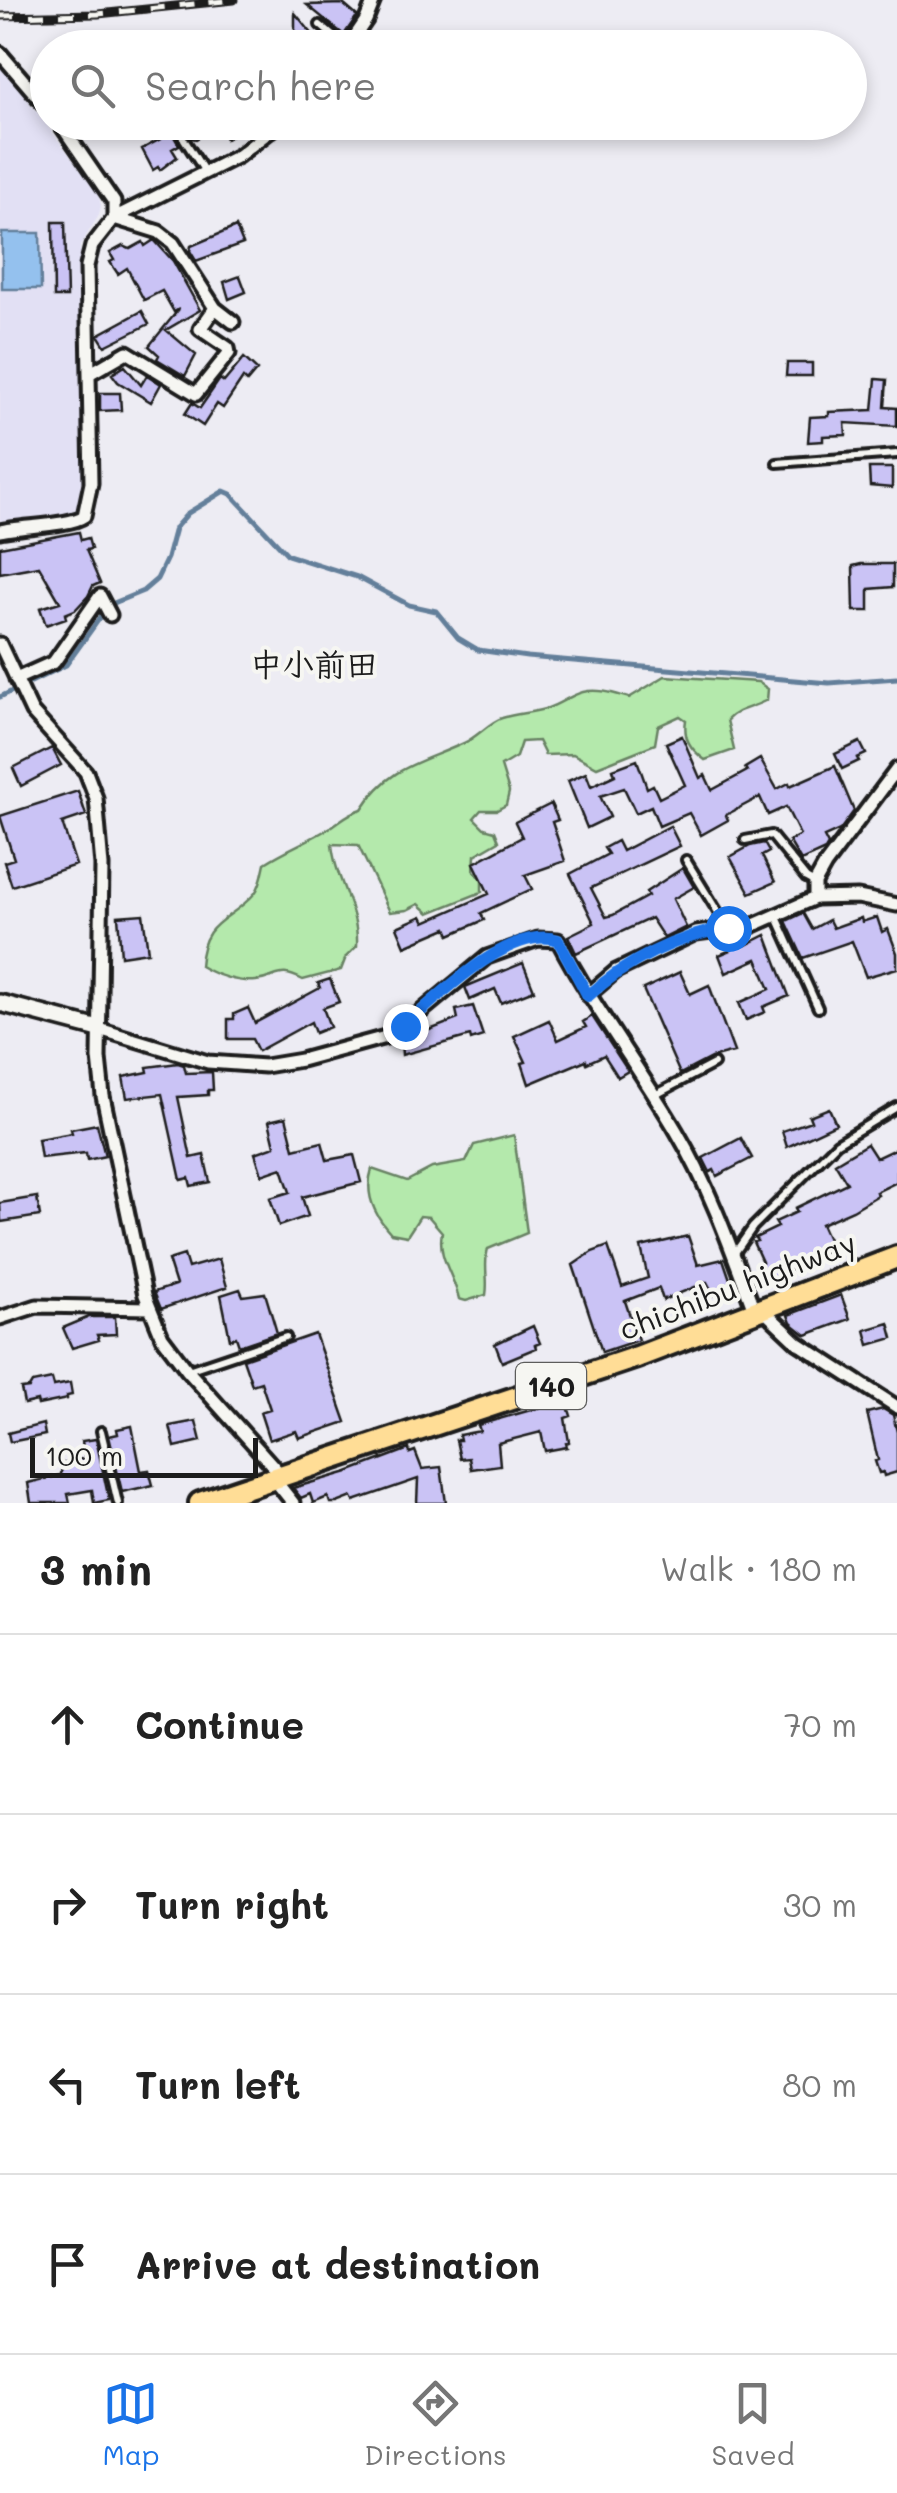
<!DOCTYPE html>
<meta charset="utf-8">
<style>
body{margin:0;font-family:Mali,"Klee One",sans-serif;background:#f2f2f2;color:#222}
.scale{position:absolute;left:30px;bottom:25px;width:228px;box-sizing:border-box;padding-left:10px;border:5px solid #1c1c1c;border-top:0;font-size:28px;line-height:35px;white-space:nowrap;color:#1c1c1c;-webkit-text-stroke:8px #f6f6f2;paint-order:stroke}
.stop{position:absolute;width:30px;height:30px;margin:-22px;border:8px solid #1a73e8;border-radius:50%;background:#fff}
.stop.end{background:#1a73e8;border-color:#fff;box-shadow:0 2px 10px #0008}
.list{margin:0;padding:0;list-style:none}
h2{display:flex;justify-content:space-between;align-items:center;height:130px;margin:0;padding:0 40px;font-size:42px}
h2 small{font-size:32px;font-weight:400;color:#767676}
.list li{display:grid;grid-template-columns:65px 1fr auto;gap:30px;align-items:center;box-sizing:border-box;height:180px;padding:0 40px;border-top:2px solid #e0e0e0}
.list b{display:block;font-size:38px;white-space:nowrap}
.list em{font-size:32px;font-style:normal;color:#767676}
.icon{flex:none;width:55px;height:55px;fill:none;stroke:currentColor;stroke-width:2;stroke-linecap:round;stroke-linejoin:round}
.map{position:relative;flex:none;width:897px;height:1503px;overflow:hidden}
.search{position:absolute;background:#fff;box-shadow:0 5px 15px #0003;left:30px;right:30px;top:30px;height:110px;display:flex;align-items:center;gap:25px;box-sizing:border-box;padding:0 35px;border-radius:55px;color:#767676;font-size:38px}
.sheet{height:850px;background:#fff}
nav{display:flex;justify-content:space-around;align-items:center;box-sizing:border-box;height:140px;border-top:2px solid #e0e0e0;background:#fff;font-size:28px;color:#767676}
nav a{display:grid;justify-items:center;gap:5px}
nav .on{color:#1a73e8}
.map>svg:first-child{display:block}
</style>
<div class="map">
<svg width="897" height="1503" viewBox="0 0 897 1503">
<rect width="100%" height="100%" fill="#edecf3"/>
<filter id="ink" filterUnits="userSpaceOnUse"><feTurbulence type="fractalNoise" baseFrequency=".01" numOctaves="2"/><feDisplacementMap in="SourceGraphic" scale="20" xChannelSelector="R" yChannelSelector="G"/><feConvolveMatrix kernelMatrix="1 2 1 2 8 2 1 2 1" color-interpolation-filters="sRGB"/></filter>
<g filter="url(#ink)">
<!-- built -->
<path fill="#e2e0f4" d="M 0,64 L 97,191 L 101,205 L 99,215 L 80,246 L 84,485 L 79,507 L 73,514 L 0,522 Z"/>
<!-- green -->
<path fill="#b4e9ac" stroke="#688264" stroke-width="2.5" d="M 665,676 L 758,682 L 768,689 L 767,700 C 753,708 738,708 727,720 L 734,750 L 705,760 C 690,749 683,738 686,720 L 680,716 L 658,726 L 655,744 L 597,767 L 573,754 L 545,755 L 538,741 L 521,742 L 516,757 L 501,766 L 509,792 L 506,805 L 497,810 L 481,810 L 474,818 L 484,828 L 495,831 L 499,841 L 475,855 L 474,871 L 482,879 L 482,892 L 429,913 L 419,904 L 407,910 L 390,912 L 358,845 L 332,844 C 335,880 359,909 357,946 L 346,957 L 341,970 L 303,980 C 278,967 279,978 256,981 C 238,983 215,975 200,966 C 203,918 229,923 255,893 C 261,886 263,872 265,863 C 285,850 306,842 326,830 C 341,822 343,815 362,809 C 389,766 421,763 464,743 C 477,737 491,721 502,718 C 517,713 533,713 548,708 C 560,704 571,695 583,692 C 598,688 615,694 629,698 Z
M 514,1135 L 527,1233 L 488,1249 C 483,1265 489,1279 486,1295 L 466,1301 L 459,1299 C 454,1275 437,1257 442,1232 L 429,1217 L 420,1216 L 407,1236 L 391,1233 C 374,1215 364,1194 372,1169 L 407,1181 L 432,1168 L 466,1162 L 474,1145 Z"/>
<!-- water -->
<path fill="#94c1ee" stroke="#647f9a" stroke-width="2.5" d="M 2,233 L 40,233 L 41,289 L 2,289 Z"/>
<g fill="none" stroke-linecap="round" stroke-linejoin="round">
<!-- stream -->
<path stroke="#647f9a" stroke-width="5" d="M 0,697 L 66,665 L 109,605 L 143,591 L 157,579 L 167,558 L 175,528 L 188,513 L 224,491 L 231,494 L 288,555 L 357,577 L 409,605 L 436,611 L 458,638 L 478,650 L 527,657 L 829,683 L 897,678"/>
</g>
<!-- building -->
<path fill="#cac3f5" stroke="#1c1c1c" stroke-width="2.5" d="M 343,4 L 357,16 L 344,35 L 307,5 Z
M 295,13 L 319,42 L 312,48 L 285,48 L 295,39 Z
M 181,122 L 244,122 L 245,126 L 226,139 L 219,126 L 196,139 L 191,138 Z
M 172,133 L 179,145 L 172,149 L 177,157 L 160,170 L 158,167 L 153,170 L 142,149 Z
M 53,222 L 65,222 L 67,297 L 54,297 Z
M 236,227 L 243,244 L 196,261 L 190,251 L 191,246 Z
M 154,240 L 173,261 L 200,310 L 166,330 L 196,355 L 185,376 L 157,359 L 159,355 L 149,346 L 179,309 L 174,312 L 162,291 L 144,300 L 127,268 L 118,274 L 110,262 L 114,260 L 110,253 L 123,246 L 130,249 L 143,242 L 145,246 Z
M 240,276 L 246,292 L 229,299 L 224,282 Z
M 142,311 L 149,324 L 105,346 L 98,335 Z
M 244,358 L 257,370 L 247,382 L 243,378 L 223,408 L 217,404 L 203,426 L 185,414 L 192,403 L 200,408 L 220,379 L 224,382 Z
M 787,363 L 812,363 L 812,376 L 786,376 Z
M 125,366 L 141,385 L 147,375 L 161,384 L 151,402 L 118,382 L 112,374 Z
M 876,379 L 887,380 L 885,407 L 897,408 L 897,426 L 845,423 L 846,435 L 823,436 L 823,441 L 808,442 L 810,417 L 829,416 L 829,412 L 873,410 Z
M 100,393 L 120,393 L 121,410 L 100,411 Z
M 869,468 L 892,468 L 892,488 L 870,486 Z
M 79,532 L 81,540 L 88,538 L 91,549 L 86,550 L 100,583 L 93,586 L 88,596 L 75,610 L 65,614 L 66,618 L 46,625 L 40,608 L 60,602 L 39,566 L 0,573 L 0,547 Z
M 861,564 L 893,564 L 893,587 L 869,589 L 869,611 L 854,611 L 853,566 Z
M 682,736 L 700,778 L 705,775 L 712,790 L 747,771 L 745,768 L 760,759 L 777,789 L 789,783 L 790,786 L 835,766 L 854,811 L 840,830 L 824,837 L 828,845 L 825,850 L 801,861 L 789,841 L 800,835 L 786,807 L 768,815 L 760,797 L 726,815 L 728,820 L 701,835 L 689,813 L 659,826 L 651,806 L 636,813 L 624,788 L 600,796 L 610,817 L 587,828 L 568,781 L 586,773 L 591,786 L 615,775 L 613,769 L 637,760 L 647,788 L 653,785 L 659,798 L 685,785 L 666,743 Z
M 860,742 L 866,754 L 857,758 L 859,761 L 842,769 L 835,754 Z
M 52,748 L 61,765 L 21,786 L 13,768 Z
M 78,791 L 86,815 L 62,823 L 76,865 L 12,886 L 4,862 L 14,859 L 0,816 Z
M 551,804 L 558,820 L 552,822 L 565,861 L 525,875 L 532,889 L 481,913 L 484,920 L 450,935 L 447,928 L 405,946 L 397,927 L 422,916 L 425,922 L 489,894 L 474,863 L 522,837 L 515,822 Z
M 670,826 L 680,846 L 591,888 L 606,917 L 613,915 L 648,896 L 646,892 L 683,868 L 694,887 L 673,899 L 686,927 L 664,938 L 651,918 L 576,953 L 568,936 L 594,923 L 570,874 L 608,854 L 604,848 L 617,841 L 622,851 Z
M 764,843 L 769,852 L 762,856 L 775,882 L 750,893 L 730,857 L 750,846 Z
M 803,913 L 812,929 L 829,920 L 833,928 L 861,918 L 862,922 L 877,917 L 882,932 L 888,929 L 897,953 L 897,968 L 866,977 L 852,941 L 803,958 L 786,921 Z
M 143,914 L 148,952 L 121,956 L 118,916 Z
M 766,935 L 789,996 L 763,1007 L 765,1012 L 746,1020 L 739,1003 L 770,989 L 757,959 L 726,973 L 719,955 L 731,950 L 728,944 L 743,937 L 746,945 Z
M 523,963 L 534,990 L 501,1003 L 495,989 L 470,1000 L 465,987 Z
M 680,972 L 690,994 L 709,985 L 734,1052 L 711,1058 L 680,1074 L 643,989 Z
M 330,979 L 339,1002 L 323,1008 L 330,1027 L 315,1033 L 311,1022 L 258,1051 L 252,1039 L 228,1039 L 228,1019 L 234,1019 L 234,1014 L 248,1008 L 255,1023 L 320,988 L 318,983 Z
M 473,1006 L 483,1036 L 471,1040 L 470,1036 L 402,1055 L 401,1041 L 458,1019 L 456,1010 Z
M 592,1016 L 628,1071 L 618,1077 L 604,1055 L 587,1063 L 586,1060 L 529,1084 L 522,1063 L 526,1062 L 514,1036 L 549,1020 L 558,1040 L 586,1027 L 583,1022 Z
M 178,1063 L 184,1065 L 186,1073 L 212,1072 L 213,1090 L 208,1090 L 208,1095 L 178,1097 L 191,1158 L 204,1155 L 210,1182 L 191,1186 L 189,1178 L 181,1180 L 162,1094 L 127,1098 L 123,1077 L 148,1072 L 147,1067 Z
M 829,1108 L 836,1124 L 787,1147 L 782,1131 L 811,1121 L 809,1116 Z
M 286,1117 L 294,1149 L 322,1142 L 327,1160 L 354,1155 L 361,1182 L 302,1197 L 308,1216 L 279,1226 L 270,1198 L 290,1192 L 282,1168 L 262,1175 L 255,1153 L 275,1146 L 269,1121 Z
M 97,1124 L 105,1156 L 87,1160 L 86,1153 L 41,1158 L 38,1139 L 72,1133 L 71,1129 Z
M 741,1138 L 752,1158 L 717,1176 L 714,1170 L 710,1172 L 703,1158 Z
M 867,1144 L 876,1158 L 897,1148 L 897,1182 L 876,1192 L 878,1195 L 853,1210 L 821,1224 L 832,1248 L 807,1259 L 808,1263 L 765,1280 L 758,1264 L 762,1262 L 753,1242 L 757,1241 L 755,1238 L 778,1227 L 775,1222 L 797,1212 L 795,1208 L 847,1183 L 835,1163 Z
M 37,1197 L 40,1216 L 1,1222 L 0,1203 Z
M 688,1236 L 698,1265 L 723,1259 L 733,1288 L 714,1295 L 707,1282 L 663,1300 L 659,1288 L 625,1301 L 638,1340 L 602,1352 L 573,1265 L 592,1252 L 608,1246 L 622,1287 L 648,1278 L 641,1247 Z
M 184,1255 L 188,1268 L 219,1259 L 227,1287 L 161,1309 L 154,1292 L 176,1285 L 168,1260 Z
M 240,1289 L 243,1296 L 265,1293 L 277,1333 L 239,1346 L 236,1337 L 230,1339 L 221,1295 Z
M 841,1295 L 850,1319 L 806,1335 L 791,1323 L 788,1315 Z
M 89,1317 L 115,1317 L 116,1334 L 97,1335 L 99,1340 L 72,1348 L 63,1328 Z
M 889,1323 L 893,1338 L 869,1345 L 865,1330 Z
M 533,1326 L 540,1343 L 535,1345 L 536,1348 L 502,1362 L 495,1344 Z
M 315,1334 L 346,1422 L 299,1438 L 296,1431 L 269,1440 L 260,1412 L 270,1409 L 261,1382 L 252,1385 L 243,1359 Z
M 52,1379 L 54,1386 L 70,1383 L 72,1395 L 67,1396 L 67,1399 L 38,1405 L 37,1401 L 24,1404 L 21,1389 L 29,1388 L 32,1383 Z
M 566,1400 L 571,1416 L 565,1418 L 569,1442 L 566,1443 L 567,1447 L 545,1451 L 541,1432 L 498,1443 L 500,1465 L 471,1469 L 469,1458 L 460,1459 L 456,1440 L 460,1440 L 459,1435 L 480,1431 L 478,1425 Z
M 883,1409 L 893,1415 L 897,1432 L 897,1472 L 884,1476 L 883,1472 L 879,1473 L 875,1461 L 878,1460 L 867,1413 Z
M 196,1421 L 201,1441 L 175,1447 L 170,1426 Z
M 43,1424 L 45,1435 L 10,1442 L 8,1433 Z
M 132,1426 L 141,1471 L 149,1470 L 153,1485 L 122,1492 L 109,1436 L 118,1434 L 117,1429 Z
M 96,1439 L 109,1500 L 94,1503 L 92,1490 L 68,1494 L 70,1503 L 31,1503 L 28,1483 L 61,1475 L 62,1463 L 85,1458 L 82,1441 Z
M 409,1449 L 410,1453 L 415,1451 L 422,1469 L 441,1467 L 446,1503 L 417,1503 L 418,1479 L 354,1501 L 352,1497 L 337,1503 L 330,1503 L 328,1497 L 313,1503 L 310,1494 L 301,1498 L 293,1488 L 348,1472 Z"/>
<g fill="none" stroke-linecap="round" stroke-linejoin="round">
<defs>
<path id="service" d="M 320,25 L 346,47
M 173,122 L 205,172
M 251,122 L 262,138
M 777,463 L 897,454
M 745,840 L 771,835 L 806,878 L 815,883
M 686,860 L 727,927
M 777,917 L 818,1008
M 655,1095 L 714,1064
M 734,1254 L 753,1227 L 837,1143 L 897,1107
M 188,1370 L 286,1337
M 101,1431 L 118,1503"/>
<path id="minor" d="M 347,48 L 366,20 L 374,0
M 0,53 L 48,109
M 59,122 L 114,202 L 114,218
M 114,218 L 159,232 L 173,243 L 215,308 L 233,322
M 89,374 L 127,352 L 196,394 L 229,353 L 228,348 L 200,329 L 215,308
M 0,531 C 20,526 70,526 84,516 L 91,483 L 87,266 L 92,246 L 114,218 L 238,156 L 282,122
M 0,644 L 32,712 L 86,772 L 96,798 L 102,866 L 99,1058 L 103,1096 L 145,1295 L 162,1337 L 187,1370 L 282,1476
M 16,679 L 54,662 L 100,596 L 110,615
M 815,898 L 815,883 L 825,865 L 897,769
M 588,995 L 616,971 L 696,933 L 754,925 L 815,898 L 858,897 L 897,905
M 99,1029 L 208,1062 L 265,1066 L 301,1060 L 393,1035 L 487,957 L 538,939 L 558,940 C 593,1007 639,1067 677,1132 C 710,1188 731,1248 754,1310
M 760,1307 L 798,1343 L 897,1407
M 0,1318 L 37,1306 L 150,1308
M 274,1479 L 293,1503"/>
<path id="tertiary" d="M 0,1003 L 99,1029"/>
<path id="trunk" d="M 200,1503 L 637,1357 L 897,1257"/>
</defs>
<!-- service casing -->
<use href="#service" stroke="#1c1c1c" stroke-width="14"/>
<!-- minor casing -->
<use href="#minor" stroke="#1c1c1c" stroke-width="19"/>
<!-- tertiary casing -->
<use href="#tertiary" stroke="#1c1c1c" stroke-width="22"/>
<!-- trunk casing -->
<use href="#trunk" stroke="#1c1c1c" stroke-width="28"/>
<!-- service -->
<use href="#service" stroke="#f6f6f2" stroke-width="6"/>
<!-- minor -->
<use href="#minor" stroke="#f6f6f2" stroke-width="11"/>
<!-- tertiary -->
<use href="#tertiary" stroke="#f6f6f2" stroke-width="15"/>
<!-- trunk -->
<use href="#trunk" stroke="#ffdd96" stroke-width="20"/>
<defs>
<path id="rail" d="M 0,16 L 98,14 L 234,0"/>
</defs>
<!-- rail casing -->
<use href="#rail" stroke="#1c1c1c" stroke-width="9"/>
<!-- rail -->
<use href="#rail" stroke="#f6f6f2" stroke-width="5" stroke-dasharray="15" stroke-linecap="butt"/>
</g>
</g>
<g fill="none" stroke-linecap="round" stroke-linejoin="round" filter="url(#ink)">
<!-- route -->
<path stroke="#1a73e8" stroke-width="12" d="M 405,1026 C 436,998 512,923 558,940 L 588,996 C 627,961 676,936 728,928"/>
</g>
<g text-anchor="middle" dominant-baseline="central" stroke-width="8" stroke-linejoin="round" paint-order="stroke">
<!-- shield labels -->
<rect fill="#f6f6f2" stroke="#5d5d5c" stroke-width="2.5" x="516" y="1363" width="70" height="46" rx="8"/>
<g font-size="28" font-weight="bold" fill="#1c1c1c">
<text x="551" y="1386">140</text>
</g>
<!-- street labels -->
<g font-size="30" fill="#1c1c1c" stroke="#f6f6f2">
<text transform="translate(737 1285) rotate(-21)">chichibu highway</text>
</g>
<!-- neighbourhood labels -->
<g font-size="32" font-weight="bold" fill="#1c1c1c" stroke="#f6f6f2">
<text x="314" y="663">中小前田</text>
</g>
</g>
</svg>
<div class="scale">100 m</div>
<div class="stop" style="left:728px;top:928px"></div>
<div class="stop end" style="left:405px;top:1026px"></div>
<div class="search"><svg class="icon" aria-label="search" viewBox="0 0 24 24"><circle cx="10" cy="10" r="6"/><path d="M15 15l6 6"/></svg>Search here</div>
</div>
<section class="sheet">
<h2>3 min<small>Walk · 180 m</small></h2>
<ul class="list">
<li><svg class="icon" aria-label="ahead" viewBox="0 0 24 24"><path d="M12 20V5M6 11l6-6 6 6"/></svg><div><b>Continue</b></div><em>70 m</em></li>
<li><svg class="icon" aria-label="right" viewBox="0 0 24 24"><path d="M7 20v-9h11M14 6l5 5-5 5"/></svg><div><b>Turn right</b></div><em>30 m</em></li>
<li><svg class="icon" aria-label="left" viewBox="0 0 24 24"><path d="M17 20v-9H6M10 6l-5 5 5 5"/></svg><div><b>Turn left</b></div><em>80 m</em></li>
<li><svg class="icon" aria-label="arrive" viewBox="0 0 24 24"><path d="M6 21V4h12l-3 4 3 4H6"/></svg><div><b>Arrive at destination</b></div></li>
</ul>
</section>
<nav>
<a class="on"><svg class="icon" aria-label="map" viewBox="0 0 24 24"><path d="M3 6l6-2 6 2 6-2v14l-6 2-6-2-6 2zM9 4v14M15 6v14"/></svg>Map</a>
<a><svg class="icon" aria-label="directions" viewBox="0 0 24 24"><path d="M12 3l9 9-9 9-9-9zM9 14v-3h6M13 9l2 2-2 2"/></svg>Directions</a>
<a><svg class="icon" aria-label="saved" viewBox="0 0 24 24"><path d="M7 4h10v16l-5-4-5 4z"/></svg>Saved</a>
</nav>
